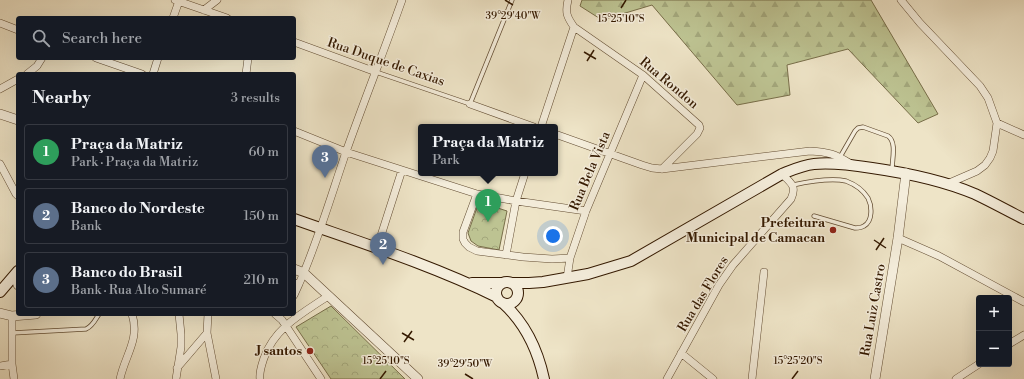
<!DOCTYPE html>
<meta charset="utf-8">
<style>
body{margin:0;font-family:"Libre Bodoni",serif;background:#242831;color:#f1f3f6}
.controls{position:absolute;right:12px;bottom:12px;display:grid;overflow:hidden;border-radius:4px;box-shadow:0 4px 16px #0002}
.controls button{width:36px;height:36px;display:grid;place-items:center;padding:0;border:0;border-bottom:1px solid #363941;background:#171b24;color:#f1f3f6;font:20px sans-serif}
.you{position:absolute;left:553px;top:236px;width:14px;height:14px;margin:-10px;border:3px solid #fff;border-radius:50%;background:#1a73e8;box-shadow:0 0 0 6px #1a73e833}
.badge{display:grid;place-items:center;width:26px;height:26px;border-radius:50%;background:#ea580c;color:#fff;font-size:13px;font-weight:700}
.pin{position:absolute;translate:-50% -33px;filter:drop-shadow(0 1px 2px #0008)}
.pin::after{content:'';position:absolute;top:21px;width:14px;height:12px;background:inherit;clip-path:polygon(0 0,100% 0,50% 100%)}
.popup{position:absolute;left:418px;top:124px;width:140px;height:52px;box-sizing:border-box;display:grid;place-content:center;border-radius:4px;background:#171b24;filter:drop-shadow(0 1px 3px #0005);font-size:13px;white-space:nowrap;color:#9ea1a6}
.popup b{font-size:15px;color:#f1f3f6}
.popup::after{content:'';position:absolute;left:50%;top:100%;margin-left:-8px;border:8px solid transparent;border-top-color:#171b24}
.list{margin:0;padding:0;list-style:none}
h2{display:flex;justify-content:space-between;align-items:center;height:52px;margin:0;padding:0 16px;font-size:17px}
h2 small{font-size:13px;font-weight:400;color:#9ea1a6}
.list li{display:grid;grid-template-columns:26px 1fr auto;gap:12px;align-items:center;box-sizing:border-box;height:56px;margin:0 8px 8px;padding:0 8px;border:1px solid #363941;border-radius:4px}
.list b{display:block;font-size:15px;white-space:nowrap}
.list p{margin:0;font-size:13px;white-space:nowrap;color:#9ea1a6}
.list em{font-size:13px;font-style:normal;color:#9ea1a6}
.icon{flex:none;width:22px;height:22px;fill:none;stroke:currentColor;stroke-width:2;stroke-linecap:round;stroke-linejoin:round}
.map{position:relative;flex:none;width:1024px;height:379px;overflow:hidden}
.search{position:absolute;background:#171b24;box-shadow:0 4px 16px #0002;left:16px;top:16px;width:280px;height:44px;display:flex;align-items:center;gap:10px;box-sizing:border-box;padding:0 14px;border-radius:4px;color:#9ea1a6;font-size:15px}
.panel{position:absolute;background:#171b24;box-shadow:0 4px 16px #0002;left:16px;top:72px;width:280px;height:244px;border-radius:4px}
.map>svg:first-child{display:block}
</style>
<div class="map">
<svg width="1024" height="379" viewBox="0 0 1024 379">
<defs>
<pattern id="forest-firs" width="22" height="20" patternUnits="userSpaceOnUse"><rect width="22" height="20" fill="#bdc392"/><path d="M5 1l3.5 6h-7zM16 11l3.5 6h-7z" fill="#a3a77c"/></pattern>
<pattern id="park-crowns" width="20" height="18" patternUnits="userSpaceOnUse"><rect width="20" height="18" fill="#bdc392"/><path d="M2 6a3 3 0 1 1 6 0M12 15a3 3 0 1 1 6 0" fill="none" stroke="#a3a77c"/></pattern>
</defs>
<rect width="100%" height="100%" fill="#eee4c7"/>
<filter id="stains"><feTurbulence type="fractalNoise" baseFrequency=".005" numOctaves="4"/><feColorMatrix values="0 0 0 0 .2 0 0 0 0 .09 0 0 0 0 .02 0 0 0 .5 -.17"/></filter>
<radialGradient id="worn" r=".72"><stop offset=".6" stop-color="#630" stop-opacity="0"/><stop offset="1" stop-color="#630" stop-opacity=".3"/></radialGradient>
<!-- forest -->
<path fill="url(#forest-firs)" stroke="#786e49" d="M 582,0 L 871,0 L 938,114 L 918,123 L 848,49 L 787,65 L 790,95 L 737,105 L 652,5 L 602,20 L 580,6 Z"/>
<!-- park -->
<path fill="url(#park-crowns)" stroke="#786e49" d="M 479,202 L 507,211 L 499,250 L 478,246 L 471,241 L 468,233 Z
M 331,306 L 405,379 L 331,379 L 296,327 Z"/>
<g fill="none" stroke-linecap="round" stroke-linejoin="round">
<defs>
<path id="service" d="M 376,72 L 470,104 L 512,0
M 840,157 L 855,131 L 858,128 L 863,127 L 888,136 C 897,142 892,160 892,170
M 793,185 C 807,182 831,178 846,181 C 854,184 863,190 868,198 C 872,206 873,221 864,226 C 861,228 858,228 855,228 L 814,216
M 12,333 L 86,329 C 93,326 95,320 99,314"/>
<path id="minor" d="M 175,0 L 227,18
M 568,0 C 565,13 567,17 574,27 L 643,75 L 699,125 L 700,128 L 697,134 L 662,169
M 901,0 L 920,23 L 980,86 L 988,98 L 997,123 L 993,151 L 990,158 L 985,165 L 977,171 L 947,184
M 204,10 L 217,0
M 173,18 L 179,1
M 0,23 L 18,30
M 294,42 L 376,72
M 96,58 L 142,74
M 27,74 L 37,66 L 42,58
M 153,74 L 158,58
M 246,74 L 248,58
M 0,89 L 18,79
M 470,104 L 534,127
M 997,123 L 1024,135
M 541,127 L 574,27
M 294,131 L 346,152 L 477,194 L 516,201 L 586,211
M 555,134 L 642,165 L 652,168 L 662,169 L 810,151 C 829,152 835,154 851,164
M 0,164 L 16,194 L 18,196
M 477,194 L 463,232 L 463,239 L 465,243 L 469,247 L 477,251 L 523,257 L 552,259 L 570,258
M 898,238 L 939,256 L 1024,302
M 377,248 L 402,170
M 506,255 L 516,201 L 525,173
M 567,278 L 570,258 L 586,211 L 643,75
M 294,283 L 299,284 C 318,241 331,196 346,152 C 364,101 384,51 402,0
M 294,295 L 299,284
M 208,314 L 207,333 L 216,379
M 275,314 L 282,320 L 321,379
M 12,316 L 12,364 L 14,379
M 1009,344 L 1024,335
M 681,353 L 713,379
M 0,366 L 12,364
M 177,368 L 207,333
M 120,379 C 125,355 140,340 132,314
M 176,379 L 181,347 L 181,334 L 179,314
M 260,379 C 259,372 262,364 264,358 C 275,327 303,313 328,296
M 667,379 L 719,285 L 733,265 L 791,199 C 797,186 791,183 782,174
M 752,379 L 764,272
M 956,379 L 979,364"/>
<path id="tertiary" d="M 0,114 L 18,120
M 294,269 L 304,273 L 418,379
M 15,275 L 18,285
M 0,313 L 12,316 L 36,314
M 875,379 L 898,238 L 906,173"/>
<path id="secondary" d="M 294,219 C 362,243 432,265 497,297
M496 293a11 11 0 1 1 22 0a11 11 0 1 1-22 0Z
M 472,283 L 503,283
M 511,283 L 529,283 L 543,282 L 588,274 L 631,261 L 782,174 C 792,170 803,165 814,164 C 833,162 853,165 872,168 C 907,173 942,180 975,194 C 992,202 1008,211 1024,219
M 0,292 L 18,271
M 503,303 C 525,323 538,351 544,379"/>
</defs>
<!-- service casing -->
<use href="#service" stroke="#624c32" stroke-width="5"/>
<!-- minor casing -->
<use href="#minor" stroke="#624c32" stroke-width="8"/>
<!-- tertiary casing -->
<use href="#tertiary" stroke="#624c32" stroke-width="10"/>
<!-- secondary casing -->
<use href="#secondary" stroke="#341900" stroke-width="12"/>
<!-- service -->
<use href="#service" stroke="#f4eddb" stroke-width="3.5"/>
<!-- minor -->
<use href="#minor" stroke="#f4eddb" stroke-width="7"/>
<!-- tertiary -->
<use href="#tertiary" stroke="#f4eddb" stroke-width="9"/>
<!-- secondary -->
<use href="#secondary" stroke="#f4eddb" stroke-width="10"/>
</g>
<!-- ticks -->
<path fill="none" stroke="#341900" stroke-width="1.5" d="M 505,0 L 513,5M 621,8 L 626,0M 584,52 L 596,59M 587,61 L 594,50M 874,240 L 886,248M 876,250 L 884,238M 402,333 L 414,340M 404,342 L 412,331M 465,374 L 473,379M 380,379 L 386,371M 792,379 L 798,371"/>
<!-- markers -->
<g fill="#8f2418" stroke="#f4eddb" stroke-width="1.5">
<circle cx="833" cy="230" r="4"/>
<circle cx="310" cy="351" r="4"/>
</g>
<g text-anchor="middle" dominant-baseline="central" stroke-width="3" stroke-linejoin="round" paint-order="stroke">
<!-- street labels -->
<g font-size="13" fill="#341900" stroke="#f4eddb">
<text transform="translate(386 62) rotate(19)">Rua Duque de Caxias</text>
<text transform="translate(669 83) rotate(40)">Rua Rondon</text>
<text transform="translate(590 171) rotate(-67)">Rua Bela Vista</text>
<text transform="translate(703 294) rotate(-59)">Rua das Flores</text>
<text transform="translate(873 310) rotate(-80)">Rua Luiz Castro</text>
</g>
<!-- poi labels -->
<g font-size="13" font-weight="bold" fill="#341900" stroke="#f4eddb" text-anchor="end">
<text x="825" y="223">Prefeitura<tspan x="825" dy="15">Municipal de Camacan</tspan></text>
<text x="302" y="351">J santos</text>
</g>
</g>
<g font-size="10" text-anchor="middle" fill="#341900" stroke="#f4eddb" stroke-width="3" stroke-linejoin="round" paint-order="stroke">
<text x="513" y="19">39°29'40"W</text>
<text x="621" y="22">15°25'10"S</text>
<text x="386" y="364">15°25'10"S</text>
<text x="798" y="364">15°25'20"S</text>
<text x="465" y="367">39°29'50"W</text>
</g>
<rect width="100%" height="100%" filter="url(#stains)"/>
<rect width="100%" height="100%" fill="url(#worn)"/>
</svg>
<div class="controls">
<button>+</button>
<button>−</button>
</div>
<div class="you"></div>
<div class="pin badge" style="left:488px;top:222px;background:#2e9e5b">1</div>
<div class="popup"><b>Praça da Matriz</b>Park</div>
<div class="pin badge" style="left:383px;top:265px;background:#5c6f8a">2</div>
<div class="pin badge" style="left:325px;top:178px;background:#5c6f8a">3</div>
<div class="search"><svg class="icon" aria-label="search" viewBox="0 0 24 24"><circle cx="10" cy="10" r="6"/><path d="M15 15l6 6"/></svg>Search here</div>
<section class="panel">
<h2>Nearby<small>3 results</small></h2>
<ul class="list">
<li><span class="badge" style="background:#2e9e5b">1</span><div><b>Praça da Matriz</b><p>Park · Praça da Matriz</p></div><em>60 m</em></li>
<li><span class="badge" style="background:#5c6f8a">2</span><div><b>Banco do Nordeste</b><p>Bank</p></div><em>150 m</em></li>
<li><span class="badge" style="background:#5c6f8a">3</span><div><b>Banco do Brasil</b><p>Bank · Rua Alto Sumaré</p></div><em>210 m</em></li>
</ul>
</section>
</div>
